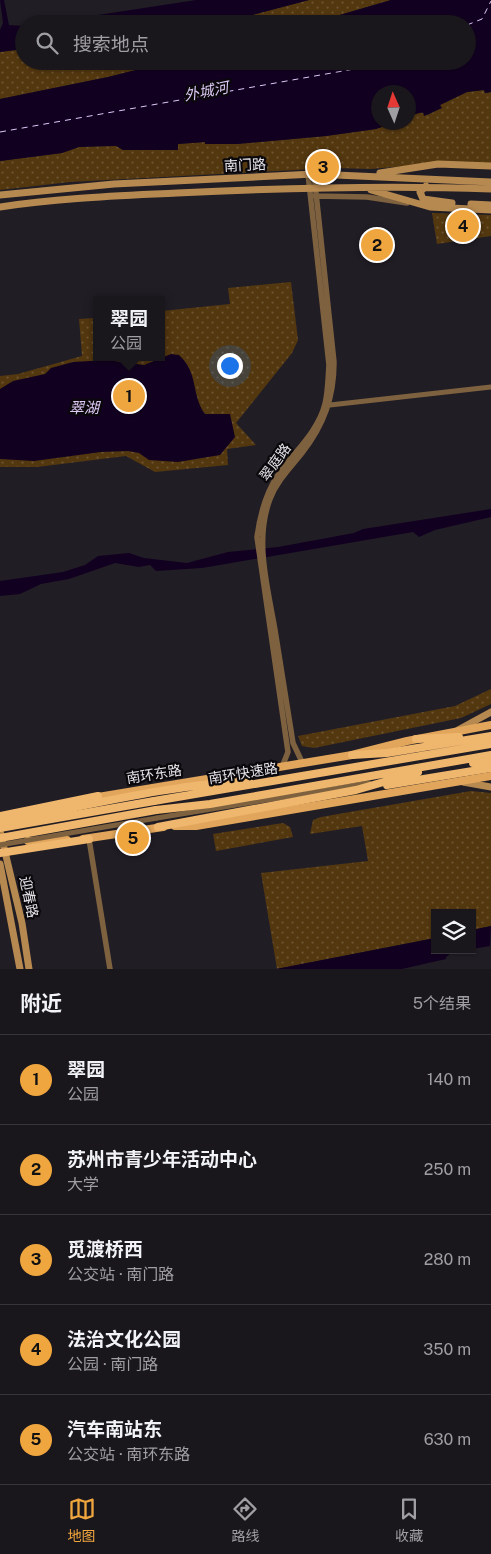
<!DOCTYPE html>
<html lang="zh">
<meta charset="utf-8">
<style>
body{margin:0;font-family:"Public Sans","Noto Sans SC",sans-serif;background:#262329;color:#f1f3f6}
.controls{position:absolute;right:15px;bottom:15px;display:grid;overflow:hidden;border-radius:0px;box-shadow:0 1px 4px #0004}
.controls button{width:45px;height:45px;display:grid;place-items:center;padding:0;border:0;border-bottom:1px solid #37353b;background:#19161c;color:#f1f3f6;font:25px sans-serif}
.compass{position:absolute;left:371px;top:85px;width:45px;height:45px;border-radius:50%;background:#19161c;box-shadow:0 1px 4px #0004;rotate:357deg}
.you{position:absolute;left:229px;top:365px;width:18px;height:18px;margin:-12px;border:4px solid #fff;border-radius:50%;background:#1a73e8;box-shadow:0 0 0 8px #1a73e833}
.badge{display:grid;place-items:center;width:32px;height:32px;border-radius:50%;background:#f0a63e;color:#111;font-size:16px;font-weight:700}
.pin{position:absolute;translate:-50% -50%;border:2px solid #fff;box-shadow:0 1px 5px #0006}
.popup{position:absolute;left:93px;top:296px;width:72px;height:65px;box-sizing:border-box;display:grid;place-content:center;border-radius:0px;background:#19161c;filter:drop-shadow(0 1px 4px #0005);font-size:16px;white-space:nowrap;color:#9f9fa3}
.popup b{font-size:19px;color:#f1f3f6}
.popup::after{content:'';position:absolute;left:50%;top:100%;margin-left:-10px;border:10px solid transparent;border-top-color:#19161c}
.list{margin:0;padding:0;list-style:none}
h2{display:flex;justify-content:space-between;align-items:center;height:65px;margin:0;padding:0 20px;font-size:21px}
h2 small{font-size:16px;font-weight:400;color:#9f9fa3}
.list li{display:grid;grid-template-columns:32px 1fr auto;gap:15px;align-items:center;box-sizing:border-box;height:90px;padding:0 20px;border-top:1px solid #37353b}
.list b{display:block;font-size:19px;white-space:nowrap}
.list p{margin:0;font-size:16px;white-space:nowrap;color:#9f9fa3}
.list em{font-size:16px;font-style:normal;color:#9f9fa3}
.icon{flex:none;width:28px;height:28px;fill:none;stroke:currentColor;stroke-width:2;stroke-linecap:round;stroke-linejoin:round}
.map{position:relative;flex:none;width:491px;height:969px;overflow:hidden}
.search{position:absolute;background:#19161c;box-shadow:0 1px 4px #0004;left:15px;right:15px;top:15px;height:55px;display:flex;align-items:center;gap:12px;box-sizing:border-box;padding:0 18px;border-radius:28px;color:#9f9fa3;font-size:19px}
.sheet{height:515px;background:#19161c}
nav{display:flex;justify-content:space-around;align-items:center;box-sizing:border-box;height:70px;border-top:1px solid #37353b;background:#19161c;font-size:14px;color:#9f9fa3}
nav a{display:grid;justify-items:center;gap:2px}
nav .on{color:#f0a63e}
.map>svg:first-child{display:block}
</style>
<div class="map">
<svg width="491" height="969" viewBox="0 0 491 969">
<defs>
<pattern id="green-dots" width="8" height="8" patternUnits="userSpaceOnUse" patternTransform="scale(1.25)"><rect width="8" height="8" fill="#53370f"/><path d="M2 2h.1M6 6h.1" fill="none" stroke="#6c5432" stroke-width="1.8" stroke-linecap="round"/></pattern>
</defs>
<rect width="100%" height="100%" fill="#211d25"/>
<!-- green -->
<path fill="url(#green-dots)" d="M 309,0 L 391,0 L 309,24 L 218,24 Z
M 24,49 L 24,61 L 172,61 L 108,77 L 0,99 L 0,52 Z
M 484,90 L 485,93 L 491,92 L 491,167 L 427,164 L 371,169 L 333,168 L 70,182 L 0,190 L 0,161 L 62,153 L 79,147 L 116,145 L 123,150 L 178,149 L 177,144 L 205,142 L 206,144 L 237,144 L 326,136 L 376,129 L 393,123 L 408,122 L 409,116 C 415,112 422,112 428,115 L 441,108 L 440,105 L 467,92 Z
M 432,213 L 491,215 L 491,236 L 437,244 Z
M 291,282 L 298,340 L 292,353 L 236,423 L 256,445 L 227,449 L 228,465 L 155,472 L 126,456 L 37,467 L 0,467 L 0,376 L 18,374 L 82,356 L 79,319 L 96,318 L 96,357 L 162,357 L 162,311 L 230,304 L 228,288 Z
M 491,689 L 491,704 L 461,718 L 314,748 L 302,746 L 298,736 L 455,706 Z
M 471,791 L 491,793 L 491,926 L 472,930 L 472,913 L 435,913 L 435,938 L 277,969 L 261,873 L 368,861 L 362,826 L 310,834 L 313,820 L 321,817 Z
M 283,823 L 290,827 L 293,837 L 216,851 L 213,834 Z"/>
<!-- water -->
<path fill="#120021" d="M 0,0 L 4,0 L 9,25 L 24,26 L 24,49 L 0,52 L 0,30 L 3,23 Z
M 196,0 L 309,0 L 218,24 L 39,24 Z
M 391,0 L 491,0 L 491,92 L 485,93 L 484,90 L 467,92 L 440,105 L 442,108 L 424,116 L 423,112 L 409,116 L 408,92 L 378,92 L 378,122 L 393,123 L 376,129 L 326,136 L 237,144 L 205,144 L 205,142 L 178,144 L 178,150 L 123,150 L 116,146 L 79,147 L 62,153 L 0,161 L 0,99 L 108,77 L 172,61 L 467,61 L 467,24 L 309,24 Z
M 171,354 L 179,355 C 199,373 191,395 205,414 L 230,414 L 235,437 L 220,455 L 178,462 L 149,460 L 139,453 L 128,451 L 101,452 L 34,461 L 0,459 L 0,389 L 13,381 L 45,374 L 51,368 L 73,362 L 107,360 L 144,365 Z
M 491,509 L 491,517 L 435,530 L 419,537 L 413,532 L 202,568 L 156,571 L 150,565 L 139,567 L 115,563 L 69,579 L 41,584 L 20,594 L 0,596 L 0,581 L 63,572 L 85,565 L 98,556 L 129,553 L 144,558 L 187,563 L 228,552 L 278,547 L 354,533 L 363,529 Z
M 491,926 L 490,946 L 472,949 L 472,930 Z
M 435,938 L 435,950 L 455,950 L 446,957 L 446,959 L 402,969 L 276,969 Z"/>
<g fill="none" stroke-linecap="round" stroke-linejoin="round">
<!-- ferry -->
<path stroke="#decaf6" stroke-width="1" stroke-dasharray="6 5" stroke-linecap="butt" d="M 467,25 L 482,19 L 491,1
M 0,132 L 371,66 L 383,61"/>
<!-- minor -->
<path stroke="#7e6240" stroke-width="5" d="M 330,405 L 491,387
M 157,818 L 369,783"/>
<!-- tertiary -->
<path stroke="#7e6240" stroke-width="5.5" d="M 315,196 L 367,197 L 407,203
M 303,764 L 293,743 C 287,705 281,668 275,630 C 268,588 254,541 270,499 C 277,481 290,468 302,453 C 324,425 334,397 334,362 L 314,174
M 282,767 L 288,752 L 257,537 C 260,515 265,494 278,475 C 294,452 318,432 325,404 C 328,392 328,378 329,365 L 308,174
M 89,839 L 110,969"/>
<!-- secondary -->
<path stroke="#b68950" stroke-width="7" d="M 380,173 L 438,164 L 491,166
M 426,186 L 420,192 L 423,199 L 452,203
M 371,190 L 430,207 L 491,210
M 0,195 L 114,184 L 314,174 L 491,182
M 471,204 L 491,205
M 0,207 C 59,198 118,196 177,193 C 282,188 386,185 491,189
M 458,730 L 491,712
M 463,782 L 491,787
M 0,831 L 22,923 L 29,969
M 0,864 L 20,969"/>
<!-- primary -->
<path stroke="#e1a65b" stroke-width="8" d="M 92,798 L 352,755 L 407,741 L 491,725
M 175,826 L 196,826 L 491,776
M 83,839 L 163,827
M 28,841 L 67,840"/>
<!-- trunk -->
<path stroke="#efb66d" stroke-width="8" d="M 416,739 L 459,737
M 352,755 L 387,753 L 491,736
M 473,763 L 491,762
M 387,785 L 491,768
M 154,801 L 491,744
M 156,810 L 210,804 L 491,755
M 0,816 L 98,796
M 0,822 C 83,807 165,785 249,781
M 158,827 L 356,790 L 418,772
M 0,853 L 89,839"/>
<!-- minor-bridge -->
<path stroke="#7e6240" stroke-width="5" d="M 0,845 L 157,818"/>
<!-- trunk-bridge -->
<path stroke="#efb66d" stroke-width="8" d="M 0,828 L 154,801
M 0,838 L 156,810"/>
</g>
<g text-anchor="middle" dominant-baseline="central" stroke-width="4.5" stroke-linejoin="round" paint-order="stroke">
<!-- street labels -->
<g font-size="14" fill="#e6e3e9" stroke="#0a080b">
<text transform="translate(245 165) rotate(-3)">南门路</text>
<text transform="translate(275 462) rotate(-54)">翠庭路</text>
<text transform="translate(243 773) rotate(-9)">南环快速路</text>
<text transform="translate(154 774) rotate(-9)">南环东路</text>
<text transform="translate(29 897) rotate(78)">迎春路</text>
</g>
<!-- water labels -->
<g font-size="15" font-style="italic" fill="#decaf6" stroke="#0a080b">
<text transform="translate(206 91) rotate(-11)">外城河</text>
<text x="84" y="407">翠湖</text>
</g>
</g>
</svg>
<div class="controls">
<button><svg class="icon" aria-label="layers" viewBox="0 0 24 24"><path d="M12 4l9 5-9 5-9-5zM3 14l9 5 9-5"/></svg></button>
</div>
<svg class="compass" viewBox="-18 -18 36 36"><path d="M0-13l5 13h-10z" fill="#e53935"/><path d="M0 13l5-13h-10z" fill="#9f9fa3"/></svg>
<div class="you"></div>
<div class="pin badge" style="left:129px;top:396px">1</div>
<div class="popup"><b>翠园</b>公园</div>
<div class="pin badge" style="left:377px;top:245px">2</div>
<div class="pin badge" style="left:323px;top:167px">3</div>
<div class="pin badge" style="left:463px;top:226px">4</div>
<div class="pin badge" style="left:133px;top:838px">5</div>
<div class="search"><svg class="icon" aria-label="search" viewBox="0 0 24 24"><circle cx="10" cy="10" r="6"/><path d="M15 15l6 6"/></svg>搜索地点</div>
</div>
<section class="sheet">
<h2>附近<small>5个结果</small></h2>
<ul class="list">
<li><span class="badge">1</span><div><b>翠园</b><p>公园</p></div><em>140 m</em></li>
<li><span class="badge">2</span><div><b>苏州市青少年活动中心</b><p>大学</p></div><em>250 m</em></li>
<li><span class="badge">3</span><div><b>觅渡桥西</b><p>公交站 · 南门路</p></div><em>280 m</em></li>
<li><span class="badge">4</span><div><b>法治文化公园</b><p>公园 · 南门路</p></div><em>350 m</em></li>
<li><span class="badge">5</span><div><b>汽车南站东</b><p>公交站 · 南环东路</p></div><em>630 m</em></li>
</ul>
</section>
<nav>
<a class="on"><svg class="icon" aria-label="map" viewBox="0 0 24 24"><path d="M3 6l6-2 6 2 6-2v14l-6 2-6-2-6 2zM9 4v14M15 6v14"/></svg>地图</a>
<a><svg class="icon" aria-label="directions" viewBox="0 0 24 24"><path d="M12 3l9 9-9 9-9-9zM9 14v-3h6M13 9l2 2-2 2"/></svg>路线</a>
<a><svg class="icon" aria-label="saved" viewBox="0 0 24 24"><path d="M7 4h10v16l-5-4-5 4z"/></svg>收藏</a>
</nav>
